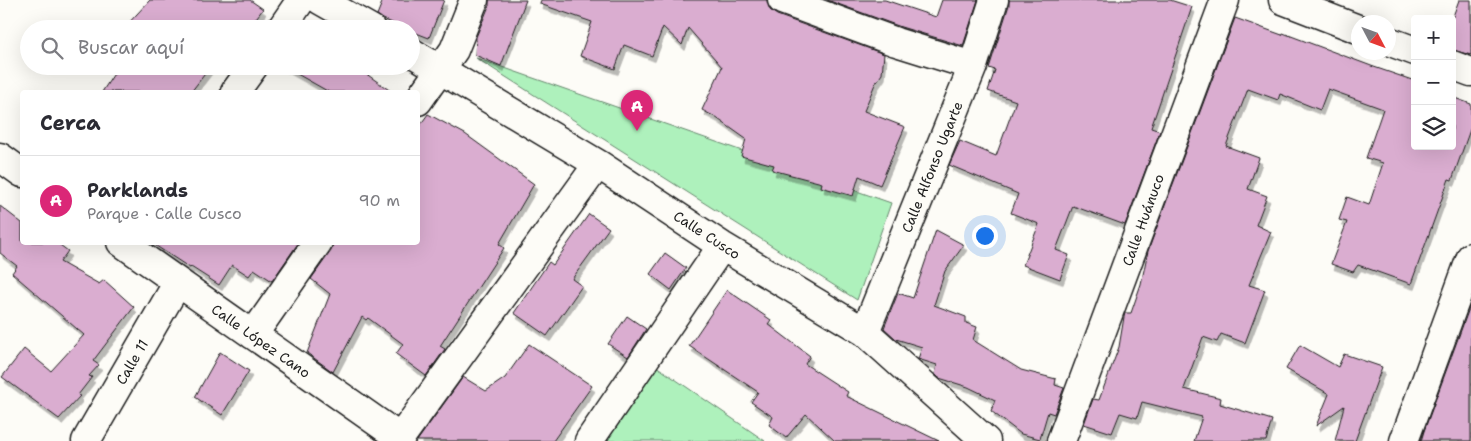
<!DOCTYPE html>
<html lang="es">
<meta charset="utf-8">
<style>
body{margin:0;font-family:"Shantell Sans",sans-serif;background:#f7f7f7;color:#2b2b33}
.controls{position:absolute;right:15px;top:15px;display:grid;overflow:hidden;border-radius:5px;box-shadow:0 5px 20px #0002}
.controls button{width:45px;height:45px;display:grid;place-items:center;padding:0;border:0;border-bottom:1px solid #e1e1e2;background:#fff;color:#2b2b33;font:25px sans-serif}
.compass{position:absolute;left:1351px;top:15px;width:45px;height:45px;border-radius:50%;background:#fff;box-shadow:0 5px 20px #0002;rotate:131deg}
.you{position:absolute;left:984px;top:235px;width:18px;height:18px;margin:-12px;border:4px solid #fff;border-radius:50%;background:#1a73e8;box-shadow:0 0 0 8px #1a73e833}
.badge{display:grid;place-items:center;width:32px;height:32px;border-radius:50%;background:#db2777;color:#fff;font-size:16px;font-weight:700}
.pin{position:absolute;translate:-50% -41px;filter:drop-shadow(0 1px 2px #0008)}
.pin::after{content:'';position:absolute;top:26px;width:18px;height:15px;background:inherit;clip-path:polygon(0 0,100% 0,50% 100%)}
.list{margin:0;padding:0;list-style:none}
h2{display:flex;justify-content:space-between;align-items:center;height:65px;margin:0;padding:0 20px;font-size:21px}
h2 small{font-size:16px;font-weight:400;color:#7c7c81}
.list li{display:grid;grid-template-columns:32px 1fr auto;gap:15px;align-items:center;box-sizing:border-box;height:90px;padding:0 20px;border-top:1px solid #e1e1e2}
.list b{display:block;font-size:19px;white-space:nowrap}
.list p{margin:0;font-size:16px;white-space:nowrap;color:#7c7c81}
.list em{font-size:16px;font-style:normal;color:#7c7c81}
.icon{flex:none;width:28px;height:28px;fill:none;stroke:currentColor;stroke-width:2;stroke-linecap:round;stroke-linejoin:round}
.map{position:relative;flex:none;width:1471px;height:441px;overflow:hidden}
.search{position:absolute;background:#fff;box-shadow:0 5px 20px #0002;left:20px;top:20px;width:400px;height:55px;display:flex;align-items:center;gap:12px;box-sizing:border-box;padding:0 18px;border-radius:28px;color:#7c7c81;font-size:19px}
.panel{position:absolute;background:#fff;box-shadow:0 5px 20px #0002;left:20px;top:90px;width:400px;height:155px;border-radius:5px}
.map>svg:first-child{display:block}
</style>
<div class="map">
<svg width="1471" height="441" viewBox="0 0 1471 441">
<defs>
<filter id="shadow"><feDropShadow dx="3" dy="5.5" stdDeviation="0" flood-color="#0004"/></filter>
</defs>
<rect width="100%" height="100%" fill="#fdfcf7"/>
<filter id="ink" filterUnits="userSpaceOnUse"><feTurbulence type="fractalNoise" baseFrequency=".02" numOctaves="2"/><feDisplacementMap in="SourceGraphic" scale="10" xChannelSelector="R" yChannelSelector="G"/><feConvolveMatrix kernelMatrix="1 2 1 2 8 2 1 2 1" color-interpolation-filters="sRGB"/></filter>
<g filter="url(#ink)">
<!-- green -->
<path fill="#aef1bc" stroke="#65866c" d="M 476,58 L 891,203 L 857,300 Z
M 656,366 L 765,441 L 602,441 Z"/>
<!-- building -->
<path fill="#daadd0" stroke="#1c1c1c" filter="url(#shadow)" d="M 150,0 L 250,0 L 263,9 L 248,29 L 125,29 L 124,28 Z
M 383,0 L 444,0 L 429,38 L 411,31 L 411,29 L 406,29 L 383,19 L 377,15 Z
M 489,0 L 526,0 L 501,66 L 475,55 L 476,37 L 489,6 Z
M 541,0 L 767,0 L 770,10 L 777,15 L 884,54 L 882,74 L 875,84 L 864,111 L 905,127 L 880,185 L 859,176 L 853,196 L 821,187 L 822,183 L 772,170 L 774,165 L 741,156 L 746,139 L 715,117 L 702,110 L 722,67 L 688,28 L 682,45 L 663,27 L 652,56 L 624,45 L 615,69 L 580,56 L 592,22 L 540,4 Z
M 827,0 L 885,0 L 936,17 L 942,0 L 978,0 L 963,46 L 901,27 Z
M 1009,0 L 1170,0 L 1192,7 L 1151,128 L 1160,131 L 1125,225 L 1073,206 L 1056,250 L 1069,255 L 1060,279 L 1023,265 L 1039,224 L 1011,213 L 1018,194 L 949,165 L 960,141 L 996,156 L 1016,101 L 988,91 L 995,70 L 989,68 L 1009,5 Z
M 1459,0 L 1471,0 L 1471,55 L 1452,50 L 1452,19 Z
M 1235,18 L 1282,35 L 1283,33 L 1374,67 L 1415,81 L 1415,146 L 1452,146 L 1452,97 L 1471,104 L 1471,127 L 1452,180 L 1449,179 L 1411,284 L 1358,265 L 1353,272 L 1331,264 L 1347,222 L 1339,220 L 1347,197 L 1369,205 L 1383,163 L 1366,158 L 1383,109 L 1328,89 L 1320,110 L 1280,94 L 1278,100 L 1248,89 L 1226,146 L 1259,158 L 1248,189 L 1267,196 L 1256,225 L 1271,232 L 1249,285 L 1265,290 L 1245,343 L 1221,334 L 1217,342 L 1203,337 L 1184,389 L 1221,398 L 1220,404 L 1272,420 L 1266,441 L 1194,441 L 1202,417 L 1142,402 L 1137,418 L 1120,413 L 1112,433 L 1084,424 L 1093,399 L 1099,400 L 1119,347 L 1124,317 L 1125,313 L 1131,313 L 1141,284 L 1148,251 Z
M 119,66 L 211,66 L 191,92 L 102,92 Z
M 283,66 L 355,66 L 392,92 L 329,92 Z
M 428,114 L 465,134 L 534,184 L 499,244 L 504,248 L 440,346 L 445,349 L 426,376 L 396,354 L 403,344 L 368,318 L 366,320 L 362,317 L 333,372 L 307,353 L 330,294 L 311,279 L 331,251 L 333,242 L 418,242 L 418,128 Z
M 0,206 L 22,223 L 22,242 L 56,242 L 68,251 L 60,262 L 99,284 L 104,280 L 134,307 L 93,361 L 99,365 L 89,376 L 92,377 L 78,395 L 80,396 L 59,419 L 2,377 L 24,349 L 51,371 L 84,335 L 12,273 L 17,266 L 0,253 Z
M 589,214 L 609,228 L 572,279 L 582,286 L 547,336 L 514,313 L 549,262 L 553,265 Z
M 936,230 L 964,245 L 945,271 L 934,305 L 966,317 L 966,323 L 977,327 L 973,340 L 1021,370 L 1056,379 L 1055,385 L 1064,388 L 1054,414 L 1048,412 L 1040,439 L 1021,434 L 991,411 L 995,400 L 968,387 L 939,378 L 935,374 L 937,365 L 918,359 L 922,347 L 896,339 L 884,328 L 898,293 L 913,298 Z
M 150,242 L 299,242 L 272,281 L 254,269 L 249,276 L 232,265 L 219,285 L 191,267 L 190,268 Z
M 665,253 L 686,268 L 671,290 L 650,274 Z
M 727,290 L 771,320 L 768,324 L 810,356 L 805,364 L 848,392 L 846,396 L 939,441 L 835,441 L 806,414 L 786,438 L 769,425 L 773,417 L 751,402 L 758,392 L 689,346 Z
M 1471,303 L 1471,441 L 1421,441 L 1424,431 Z
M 627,316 L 646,329 L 628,357 L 608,344 Z
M 529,344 L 592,386 L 553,441 L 417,441 L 463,377 L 486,391 L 505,378 Z
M 1300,345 L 1338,367 L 1344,354 L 1382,367 L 1355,441 L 1335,441 L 1344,406 L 1316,426 L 1329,394 L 1286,369 Z
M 220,352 L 249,371 L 222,415 L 195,397 Z"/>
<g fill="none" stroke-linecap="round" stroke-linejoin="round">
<defs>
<path id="minor" d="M 320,0 L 371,29
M 782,0 L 896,42 L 973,66
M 1283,0 L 1358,29
M 281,29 L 301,0
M 1388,41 L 1415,51
M 411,52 L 598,164 L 722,246 L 865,332 L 986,441
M 1452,65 L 1471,72
M 235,92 L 254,66
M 418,101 L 454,50 L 474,0
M 0,157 L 22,173
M 121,242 L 400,438
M 865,332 L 973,66 L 994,0
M 253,335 L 318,242
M 86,441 L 178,282
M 398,441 L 598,164
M 589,441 L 722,246
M 1061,441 L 1225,0
M 1404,441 L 1471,257"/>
</defs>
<!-- minor casing -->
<use href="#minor" stroke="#1c1c1c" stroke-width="31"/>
<!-- minor -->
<use href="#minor" stroke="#fdfcf7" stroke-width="28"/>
</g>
</g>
<g text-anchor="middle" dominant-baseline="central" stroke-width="4" stroke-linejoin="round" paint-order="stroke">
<!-- street labels -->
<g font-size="14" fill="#1c1c1c" stroke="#fdfcf7">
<text transform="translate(932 167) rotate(-68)">Calle Alfonso Ugarte</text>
<text transform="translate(1143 220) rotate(-70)">Calle Huánuco</text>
<text transform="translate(707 235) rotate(33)">Calle Cusco</text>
<text transform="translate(261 341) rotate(35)">Calle López Cano</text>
<text transform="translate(132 362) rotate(-60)">Calle 11</text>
</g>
</g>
</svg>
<div class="controls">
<button>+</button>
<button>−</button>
<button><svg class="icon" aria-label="layers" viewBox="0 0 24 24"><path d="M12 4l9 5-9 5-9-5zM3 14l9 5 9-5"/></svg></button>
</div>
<svg class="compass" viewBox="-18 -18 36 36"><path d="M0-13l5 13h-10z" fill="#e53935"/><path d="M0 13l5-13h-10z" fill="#7c7c81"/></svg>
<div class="you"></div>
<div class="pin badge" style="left:637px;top:131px">A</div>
<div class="search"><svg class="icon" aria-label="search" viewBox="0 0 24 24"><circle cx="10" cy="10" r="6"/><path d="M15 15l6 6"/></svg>Buscar aquí</div>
<section class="panel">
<h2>Cerca<small></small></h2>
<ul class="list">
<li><span class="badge">A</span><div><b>Parklands</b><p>Parque · Calle Cusco</p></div><em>90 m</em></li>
</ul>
</section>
</div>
